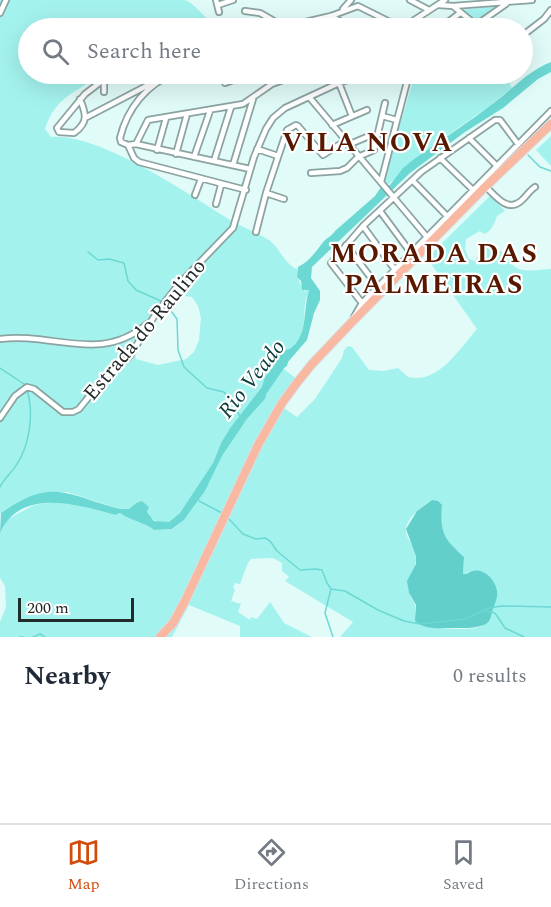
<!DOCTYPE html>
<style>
body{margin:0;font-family:Spectral,serif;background:#f2f2f3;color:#1f2937}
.scale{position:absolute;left:18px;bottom:15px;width:116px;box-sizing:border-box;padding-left:6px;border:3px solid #212b2a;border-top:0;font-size:16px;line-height:21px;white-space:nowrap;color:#212b2a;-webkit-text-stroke:4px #fff;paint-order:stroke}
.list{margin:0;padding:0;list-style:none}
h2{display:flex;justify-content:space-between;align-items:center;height:78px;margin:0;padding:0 24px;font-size:26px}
h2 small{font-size:20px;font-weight:400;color:#747a83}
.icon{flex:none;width:33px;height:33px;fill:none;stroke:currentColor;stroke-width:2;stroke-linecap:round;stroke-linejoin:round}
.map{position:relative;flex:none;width:551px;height:637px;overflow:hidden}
.search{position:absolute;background:#fff;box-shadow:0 6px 24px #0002;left:18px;right:18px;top:18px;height:66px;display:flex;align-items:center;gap:15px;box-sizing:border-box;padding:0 21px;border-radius:33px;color:#747a83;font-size:22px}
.sheet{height:186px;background:#fff}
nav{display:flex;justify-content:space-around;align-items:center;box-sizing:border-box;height:84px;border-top:2px solid #e0e1e3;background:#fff;font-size:16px;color:#747a83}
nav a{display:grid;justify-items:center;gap:3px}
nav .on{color:#d14c0a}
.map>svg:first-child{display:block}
</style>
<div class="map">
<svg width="551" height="637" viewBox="0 0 551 637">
<rect width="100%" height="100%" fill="#e1fbf9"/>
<!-- green -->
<path fill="#a4f2ee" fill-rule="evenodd" d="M 0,0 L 185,0 C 194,3 201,14 209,20 L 209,25 L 206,28 L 28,28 L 28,74 L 100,74 C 76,94 56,95 45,129 L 51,137 C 99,132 191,196 232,221 C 244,228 258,233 269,240 C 280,248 285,265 297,269 C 297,276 300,286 305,291 L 308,289 L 309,290 L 305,303 L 304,322 L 300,339 L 268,373 L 263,387 L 221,443 L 213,463 L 190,500 L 180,513 L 169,522 C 159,524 153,521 147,512 L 149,507 L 142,501 L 136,503 L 129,509 L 120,509 L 67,492 C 41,491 20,497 0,514 ZM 184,296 L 192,297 L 198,306 L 201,318 L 199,340 L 194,352 L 186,359 L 158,365 L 136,359 L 134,349 L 138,335 L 166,303 L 176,297 Z
M 499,6 L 476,23 L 462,10 Z
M 467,74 L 504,74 L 512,88 L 492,104 L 414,159 C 406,166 392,184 384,187 L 382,184 L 413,81 L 451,80 Z
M 551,136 L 551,166 L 536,150 Z
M 491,195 L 505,211 L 497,216 C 494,224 492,231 484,234 L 480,231 L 466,239 L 465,249 L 469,259 L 475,261 L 483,249 L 492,245 L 494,246 L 495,252 L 502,251 C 518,277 523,270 551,269 L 551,637 L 340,637 L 353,622 L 285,581 L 289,577 L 282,571 L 282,563 L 273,558 L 251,559 L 248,563 L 240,584 L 235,583 L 233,588 L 235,590 L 231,601 L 241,604 L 238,612 L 250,620 L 251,617 L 257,619 L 270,602 L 284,623 L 312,637 L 240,637 L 240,626 L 189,605 L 172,637 L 165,637 L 205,568 L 254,462 L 284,408 L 297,417 L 315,399 L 342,358 L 344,350 L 348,346 L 352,347 L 369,370 L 384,371 L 398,368 L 408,377 C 438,385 460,348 477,329 L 427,258 ZM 432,500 L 442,505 C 440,532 443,539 464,557 L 463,574 L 467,574 L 471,571 C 493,580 501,583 493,609 C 492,614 491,621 484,625 C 472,632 441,628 427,627 L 415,613 C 417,601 411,602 409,592 C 406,579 415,573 416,561 C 417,550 411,545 407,536 C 401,521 421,507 432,500 Z
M 284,369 L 298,380 L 288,393 L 172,619 L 157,637 L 0,637 L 0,622 L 6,607 L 5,586 L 0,578 L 0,534 L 8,519 L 34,505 L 54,502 L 75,504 L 115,515 L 120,513 C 131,521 144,522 154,530 L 173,529 L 184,520 L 205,491 L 222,456 L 247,419 L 265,399 L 272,377 L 276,372 Z"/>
<!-- forest -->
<path fill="#62cfca" d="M 432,500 L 438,501 L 442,505 C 440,532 443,538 464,557 L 463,574 L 467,574 C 479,564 495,577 497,591 C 498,598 495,603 493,609 C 491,616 491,622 484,625 C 474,629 462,628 451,628 C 439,628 425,630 415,621 L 416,605 L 409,593 L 407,581 L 416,564 L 416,556 L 406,529 L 417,511 Z"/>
<!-- water -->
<path fill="#6cd8d3" d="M 551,62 L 551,72 L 538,79 L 503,108 L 465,132 L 410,173 L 312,267 L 311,278 L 320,291 L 320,300 L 314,313 L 307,340 L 288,362 L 287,366 L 276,372 L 272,377 L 265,399 L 247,419 L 222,456 L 205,491 L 184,520 L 172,529 L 154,530 C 144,522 131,521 120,513 L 115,515 C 79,505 19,486 0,534 L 1,513 C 53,476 68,496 120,509 L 129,509 L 136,503 L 142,501 L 149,507 L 147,512 L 154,521 L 169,522 L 180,513 L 213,463 L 221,443 L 231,427 L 262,387 L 265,377 L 274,366 L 279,353 C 283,349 287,351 291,348 C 308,336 303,309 309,290 L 302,290 L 301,281 L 297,277 L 298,267 C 309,262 317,250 324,241 C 328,237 332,236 335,231 L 375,196 L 381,187 L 390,185 L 403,168 L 414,159 C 441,140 469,122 495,102 C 514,88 528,71 551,62 Z"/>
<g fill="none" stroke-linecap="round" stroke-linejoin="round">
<!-- stream -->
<path stroke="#6cd8d3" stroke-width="1.5" d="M 528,155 L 540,167 L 551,171
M 88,252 L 98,260 L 109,259 L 124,263 L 128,281 L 136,290 L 161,301
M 168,307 L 177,319 L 178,350 L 184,367 L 207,388 L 224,392 L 240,416
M 0,368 L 24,384
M 0,487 C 4,478 12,473 17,464 C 30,444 34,413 27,390
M 199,501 L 222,513
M 229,519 L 243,534 L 256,539 L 265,538 L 270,541 L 277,551 L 300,570 L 316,569 L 322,570 L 327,583 L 331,589 L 325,613 L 333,637
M 331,589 L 345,591 L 378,610 L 404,621 L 420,624 L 465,619 L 489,608 L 502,606 L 551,607
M 486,611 L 495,613 L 505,628 L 524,637
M 20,637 L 23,637
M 33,637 L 40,634 L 45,637"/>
<!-- river -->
<path stroke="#6cd8d3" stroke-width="7" d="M 264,391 L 282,365"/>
<defs>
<path id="street" d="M 216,0 L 219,12
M 410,0 L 429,10
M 218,5 L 233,0
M 439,5 L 453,6 L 476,25
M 453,6 L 532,0
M 343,9 L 351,0
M 245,11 L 260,13 L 281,25
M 0,13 L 6,0
M 331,16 L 352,28
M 221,28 L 297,24 L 331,16 L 358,6 L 402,28
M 402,28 L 445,0
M 440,28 L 460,13
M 475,28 L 476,25 L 506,4
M 522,36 L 544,19 L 551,10
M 222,74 L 225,83 L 250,74
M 389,74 C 412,80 433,80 456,74
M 104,79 L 104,92
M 339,83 L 352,116
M 310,98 L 427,237
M 80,99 C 86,114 89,122 74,133 L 59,132 L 57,128 L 85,94 L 111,74
M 382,116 L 397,120
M 87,117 L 154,82
M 332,125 L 367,110
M 469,138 L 497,166
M 136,144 L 148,120 L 243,104 L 272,84 L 300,74
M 128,145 L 121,142 L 120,138 C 127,109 147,83 175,74
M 348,145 L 369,136
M 257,149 L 278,156
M 157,150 L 166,118
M 176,154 L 187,114
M 194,157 L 210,111
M 440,158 L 473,190
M 214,161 L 231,107
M 233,165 L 253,99
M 311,173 L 340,171 L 347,168 L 358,157 L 374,150 L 385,103
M 413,181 L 447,216
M 381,182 L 408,78
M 485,186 C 495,195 507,213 521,201 C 526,197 529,191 535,187
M 246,190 L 139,162 L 134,158 L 128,145 L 136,144 L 250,169
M 266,193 L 284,199
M 195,195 L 201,179
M 216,204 L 221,185
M 380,211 L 411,253
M 363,226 L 395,270
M 256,232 L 266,193 L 287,130 L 296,125 L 298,126 L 323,155 L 345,141
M 346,245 L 378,287
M 362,303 L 331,263 L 363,226 L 421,172 L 495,120 L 500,120 L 518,144
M 354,317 L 362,303 L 551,111
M 0,339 C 53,332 100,364 147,324
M 0,418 L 15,396 L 27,387 L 34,389 L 63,412 L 73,412 L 79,409 L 104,378 L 130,356 L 155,315 L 179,284 L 233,228 L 254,157 L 266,129 L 273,118 L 285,108 L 339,83 L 365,74"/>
<path id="highway" d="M 160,637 L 173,623 L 185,601 L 258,445 L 282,403 L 296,384 L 312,364 L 351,323 L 483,189 L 551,124"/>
</defs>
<!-- street casing -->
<use href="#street" stroke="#8ba4a2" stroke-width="8"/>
<!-- highway casing -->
<use href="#highway" stroke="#dbdddd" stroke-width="10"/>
<!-- street -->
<use href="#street" stroke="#fff" stroke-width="4.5"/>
<!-- highway -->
<use href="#highway" stroke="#f9b8a1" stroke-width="8"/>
</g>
<g text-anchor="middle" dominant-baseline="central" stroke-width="4.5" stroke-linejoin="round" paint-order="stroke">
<!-- street labels -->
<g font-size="21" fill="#212b2a" stroke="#fff">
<text transform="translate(145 330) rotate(-50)">Estrada do Raulino</text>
</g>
<!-- water labels -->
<g font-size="22" font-style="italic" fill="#073c3b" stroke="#fff">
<text transform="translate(252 379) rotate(-52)">Rio Veado</text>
</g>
<!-- district labels -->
<g font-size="27" font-weight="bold" letter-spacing="1.5" fill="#581800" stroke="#fff">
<text x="368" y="143">VILA NOVA</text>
<text x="434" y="254">MORADA DAS<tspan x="434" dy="31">PALMEIRAS</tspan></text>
</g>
</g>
</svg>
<div class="scale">200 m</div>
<div class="search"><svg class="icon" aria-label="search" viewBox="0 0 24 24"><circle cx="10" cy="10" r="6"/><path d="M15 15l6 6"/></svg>Search here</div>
</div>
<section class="sheet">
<h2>Nearby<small>0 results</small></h2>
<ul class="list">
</ul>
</section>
<nav>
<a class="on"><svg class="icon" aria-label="map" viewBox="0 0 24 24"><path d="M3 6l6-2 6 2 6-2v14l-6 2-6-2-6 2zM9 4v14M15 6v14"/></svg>Map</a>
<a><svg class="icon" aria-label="directions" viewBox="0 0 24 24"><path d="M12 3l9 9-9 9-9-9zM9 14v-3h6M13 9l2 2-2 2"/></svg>Directions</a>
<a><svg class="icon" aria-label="saved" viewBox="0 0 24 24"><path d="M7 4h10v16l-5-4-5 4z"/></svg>Saved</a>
</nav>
